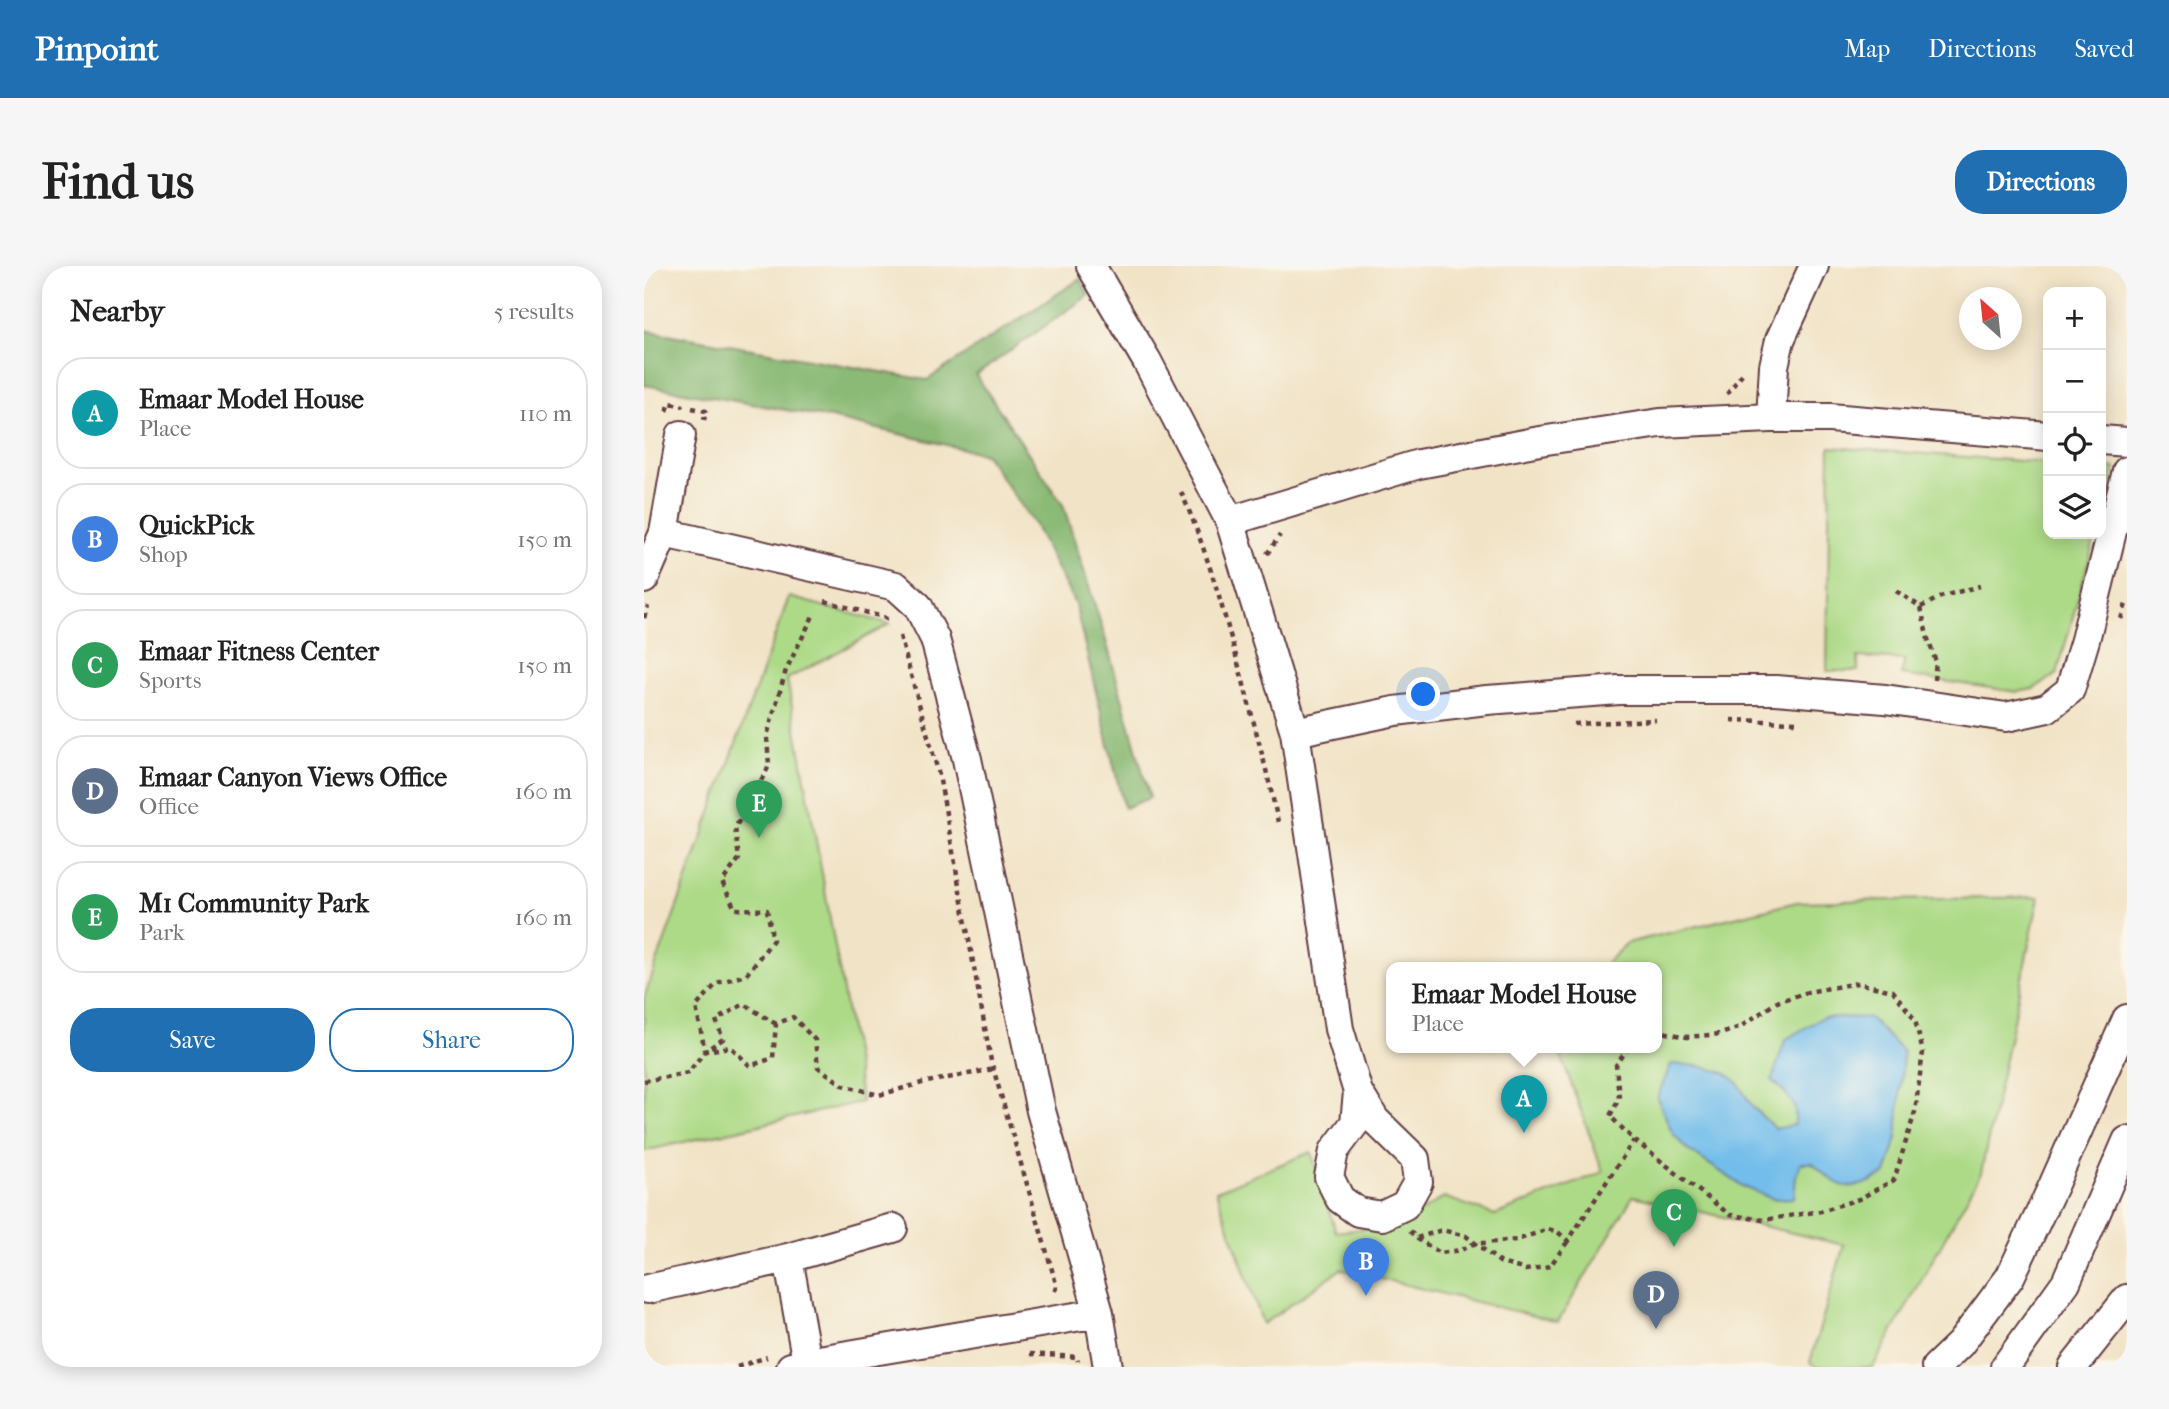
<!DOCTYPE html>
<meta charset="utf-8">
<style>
body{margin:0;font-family:"IM FELL French Canon",serif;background:#f6f6f6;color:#222}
.controls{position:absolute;right:21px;top:21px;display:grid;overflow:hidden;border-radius:14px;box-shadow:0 4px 18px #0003}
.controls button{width:63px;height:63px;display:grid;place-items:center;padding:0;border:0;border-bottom:2px solid #e0e0e0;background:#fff;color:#222;font:35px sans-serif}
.compass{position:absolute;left:1315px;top:21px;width:63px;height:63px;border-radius:50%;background:#fff;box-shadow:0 4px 18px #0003;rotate:333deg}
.you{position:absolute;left:780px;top:429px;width:24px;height:24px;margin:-18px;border:5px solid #fff;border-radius:50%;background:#1a73e8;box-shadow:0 0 0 10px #1a73e833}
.badge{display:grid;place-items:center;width:46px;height:46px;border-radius:50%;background:#1f6fb2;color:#fff;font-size:23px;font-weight:700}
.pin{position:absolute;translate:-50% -58px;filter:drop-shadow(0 2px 4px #0008)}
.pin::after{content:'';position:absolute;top:37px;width:24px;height:21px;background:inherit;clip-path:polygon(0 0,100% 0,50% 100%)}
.popup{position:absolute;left:742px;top:696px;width:276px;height:91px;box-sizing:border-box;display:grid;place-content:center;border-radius:14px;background:#fff;filter:drop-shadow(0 2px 5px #0005);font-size:23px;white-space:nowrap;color:#767676}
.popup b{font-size:26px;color:#222}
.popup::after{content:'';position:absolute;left:50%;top:100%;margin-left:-14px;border:14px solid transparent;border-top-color:#fff}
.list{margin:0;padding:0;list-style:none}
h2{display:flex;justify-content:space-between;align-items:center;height:91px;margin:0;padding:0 28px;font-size:30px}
h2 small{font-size:23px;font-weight:400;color:#767676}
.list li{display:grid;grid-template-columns:46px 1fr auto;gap:21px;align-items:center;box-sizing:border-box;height:112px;margin:0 14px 14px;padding:0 14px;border:2px solid #e0e0e0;border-radius:28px}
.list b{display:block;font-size:26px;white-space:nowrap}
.list p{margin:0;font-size:23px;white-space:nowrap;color:#767676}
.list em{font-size:23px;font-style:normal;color:#767676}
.actions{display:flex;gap:14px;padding:21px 28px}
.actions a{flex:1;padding:16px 0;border:2px solid #1f6fb2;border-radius:28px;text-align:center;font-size:24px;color:#1f6fb2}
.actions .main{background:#1f6fb2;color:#fff}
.icon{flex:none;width:38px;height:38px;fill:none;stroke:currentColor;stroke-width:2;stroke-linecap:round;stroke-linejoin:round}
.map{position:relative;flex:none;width:1483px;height:1101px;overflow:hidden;border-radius:28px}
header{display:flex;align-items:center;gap:42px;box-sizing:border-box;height:98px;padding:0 35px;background:#1f6fb2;color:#fff}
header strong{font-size:33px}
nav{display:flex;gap:38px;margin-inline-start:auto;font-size:24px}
.intro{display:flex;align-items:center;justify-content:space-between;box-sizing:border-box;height:168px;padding:0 42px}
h1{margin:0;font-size:49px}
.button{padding:18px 32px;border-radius:28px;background:#1f6fb2;color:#fff;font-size:24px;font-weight:700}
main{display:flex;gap:42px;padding:0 42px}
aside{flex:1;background:#fff;border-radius:28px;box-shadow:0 4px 18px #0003}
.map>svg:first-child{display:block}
</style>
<header>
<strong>Pinpoint</strong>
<nav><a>Map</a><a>Directions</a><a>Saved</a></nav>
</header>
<div class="intro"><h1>Find us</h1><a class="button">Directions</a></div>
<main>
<aside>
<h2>Nearby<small>5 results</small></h2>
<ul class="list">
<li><span class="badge" style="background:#0f9aa8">A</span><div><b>Emaar Model House</b><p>Place</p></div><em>110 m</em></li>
<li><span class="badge" style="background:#3f7fe0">B</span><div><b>QuickPick</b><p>Shop</p></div><em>150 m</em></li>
<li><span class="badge" style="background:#2e9e5b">C</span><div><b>Emaar Fitness Center</b><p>Sports</p></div><em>150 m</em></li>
<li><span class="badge" style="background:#5c6f8a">D</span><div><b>Emaar Canyon Views Office</b><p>Office</p></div><em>160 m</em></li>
<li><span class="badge" style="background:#2e9e5b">E</span><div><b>M1 Community Park</b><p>Park</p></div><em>160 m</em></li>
</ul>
<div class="actions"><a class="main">Save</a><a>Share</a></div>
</aside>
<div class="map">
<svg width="1483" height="1101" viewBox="0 0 1483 1101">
<rect width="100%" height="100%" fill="#fbf7ec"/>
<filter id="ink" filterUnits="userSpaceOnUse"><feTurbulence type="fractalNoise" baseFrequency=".0143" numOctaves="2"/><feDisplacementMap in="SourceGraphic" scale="14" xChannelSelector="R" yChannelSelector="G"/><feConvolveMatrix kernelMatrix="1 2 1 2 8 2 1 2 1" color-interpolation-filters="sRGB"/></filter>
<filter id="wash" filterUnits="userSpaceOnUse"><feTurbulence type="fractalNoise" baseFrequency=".00686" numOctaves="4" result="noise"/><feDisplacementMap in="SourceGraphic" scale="28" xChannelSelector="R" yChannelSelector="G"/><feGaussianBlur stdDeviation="1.57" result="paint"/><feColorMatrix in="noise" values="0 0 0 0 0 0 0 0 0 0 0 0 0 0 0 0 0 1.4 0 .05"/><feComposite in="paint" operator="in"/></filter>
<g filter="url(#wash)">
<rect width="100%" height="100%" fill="#f1e3c6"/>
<!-- green -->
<path fill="#adda87" stroke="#7c7c59" stroke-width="2" d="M 1186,181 L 1404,197 L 1404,268 L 1452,268 L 1413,408 L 1389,423 L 1374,426 L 1257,409 L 1261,394 L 1214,391 L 1214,405 L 1183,405 Z
M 1457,201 L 1471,202 L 1457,252 Z
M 145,331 L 246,358 L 143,413 L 213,803 L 217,836 L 0,885 L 0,732 Z
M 1395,631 L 1337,907 L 1229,1101 L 1173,1101 L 1166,1096 L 1200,979 L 989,930 L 914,1056 L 697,1003 L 619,1058 L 572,925 L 667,886 L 692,966 L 758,958 L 800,931 L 851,949 L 959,906 L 914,781 L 1013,781 L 1013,701 L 958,701 L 983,677 L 1153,636 Z"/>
<!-- forest -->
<path fill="#8aba74" stroke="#6a6c50" stroke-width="2" d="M 436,13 L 445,29 L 332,109 L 419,239 L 460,368 L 506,532 L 480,542 L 431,338 L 390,258 L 341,188 L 187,152 L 0,119 L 0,64 L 283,114 Z"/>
<!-- water -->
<path fill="#72bdeb" stroke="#5e6e8b" stroke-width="2" d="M 1179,751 L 1226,752 L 1259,786 L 1253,872 L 1242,908 C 1206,927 1197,925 1169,897 L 1157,897 L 1152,910 L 1150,932 L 1129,933 L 1100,921 L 1044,884 L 1029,868 L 1013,832 L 1027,798 L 1055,800 L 1082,807 L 1093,816 L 1109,841 L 1131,863 L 1150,859 C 1156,837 1142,828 1128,814 L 1141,774 Z"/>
</g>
<g filter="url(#ink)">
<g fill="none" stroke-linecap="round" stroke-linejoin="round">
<defs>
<path id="minor" d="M 447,0 L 503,95 L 586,255 L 651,466 L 695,763 L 714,826 L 711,857 L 690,885 L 685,911 L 696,933 L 714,946 L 738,950 L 761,939 L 774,916 L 771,893 L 731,854 L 714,826
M 1170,0 L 1136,74 L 1130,100 L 1127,152 L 1186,152 L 1404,170
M 1457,174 L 1483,176
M 586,255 L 775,198 L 896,175 L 1016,157 L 1127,152
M 20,267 L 37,169
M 0,313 L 20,267 L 252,320 L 274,340 L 291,373 L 323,493 L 397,845 L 455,1047 L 163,1096 L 147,1101
M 651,466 L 751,445 L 843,434 L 975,424 L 1132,424 L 1241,433 L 1362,451 L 1403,442 L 1426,424 L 1441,374 L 1483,205
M 144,992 L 163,1096
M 4,1023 L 144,992 L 249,962
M 455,1047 L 464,1101
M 1292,1101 L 1316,1078 L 1366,1011 L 1409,920 L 1483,753
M 1361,1101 L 1422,1016 L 1483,875
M 1429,1101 L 1483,1033"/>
</defs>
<!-- minor casing -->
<use href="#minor" stroke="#633c42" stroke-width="32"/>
<!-- path -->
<path stroke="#633c42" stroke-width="4.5" stroke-dasharray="5 5" stroke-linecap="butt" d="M 1083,128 L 1101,104
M 48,142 L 62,145 L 60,154
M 23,145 L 26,137 L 40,140
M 537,226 C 564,286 581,351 599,415 C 611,462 624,508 634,556
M 623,288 L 636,269
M 1252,325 L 1277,341 L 1283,370 L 1292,396 L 1290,414
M 181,335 L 239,351 L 246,355
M 1277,341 L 1299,330 L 1336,320
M 0,352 L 4,340
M 1477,353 L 1483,335
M 256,370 L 295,509 L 347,795 L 413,1021 L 411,1027
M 1087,454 L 1152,456
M 930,458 L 1012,454
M 132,758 L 100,738 L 72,754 L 79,773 L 61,785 L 87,781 L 106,800 L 129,792 L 132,758 L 149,751 L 171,774 L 174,801 L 199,819 L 235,829 L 278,817 L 350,803
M 985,781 L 972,799 L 975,832 L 966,850 L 990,874 L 1086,949 L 1119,954 L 1177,945 L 1215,933 L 1250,914 L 1271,846 L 1279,786 L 1271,754 L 1249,725 L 1213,717 L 1164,726 L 1133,736 L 1096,761 L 1077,768 L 1043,771 L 1013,765
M 0,815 L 44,807 L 61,785 L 52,741 L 73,717 L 102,709 L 129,674 L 123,644 L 91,643 L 78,616 L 95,593 L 91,562 L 125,500 L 123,470 L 142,404 L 170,348
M 766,965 L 772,972 L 796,987 L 817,984 L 829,978 L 873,974 L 904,963 L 914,966 L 924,975 L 990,874
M 773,972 L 798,964 L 822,970 L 857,997 L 882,1004 L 906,1000 L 924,975
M 386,1088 L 433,1091 L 434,1095
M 93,1101 L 123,1091"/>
<!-- minor -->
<use href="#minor" stroke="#fff" stroke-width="28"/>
</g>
</g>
</svg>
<div class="controls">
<button>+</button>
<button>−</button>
<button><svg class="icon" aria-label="locate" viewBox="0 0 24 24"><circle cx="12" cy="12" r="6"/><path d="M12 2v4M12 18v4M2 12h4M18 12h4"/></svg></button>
<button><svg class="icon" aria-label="layers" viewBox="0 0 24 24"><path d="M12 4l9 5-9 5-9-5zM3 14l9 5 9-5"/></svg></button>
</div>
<svg class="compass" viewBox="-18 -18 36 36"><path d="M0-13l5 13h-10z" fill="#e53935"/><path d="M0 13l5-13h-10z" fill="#767676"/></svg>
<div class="you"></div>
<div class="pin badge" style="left:880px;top:867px;background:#0f9aa8">A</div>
<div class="popup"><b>Emaar Model House</b>Place</div>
<div class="pin badge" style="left:722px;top:1030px;background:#3f7fe0">B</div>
<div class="pin badge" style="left:1030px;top:981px;background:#2e9e5b">C</div>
<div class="pin badge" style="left:1012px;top:1063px;background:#5c6f8a">D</div>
<div class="pin badge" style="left:115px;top:572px;background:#2e9e5b">E</div>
</div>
</main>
